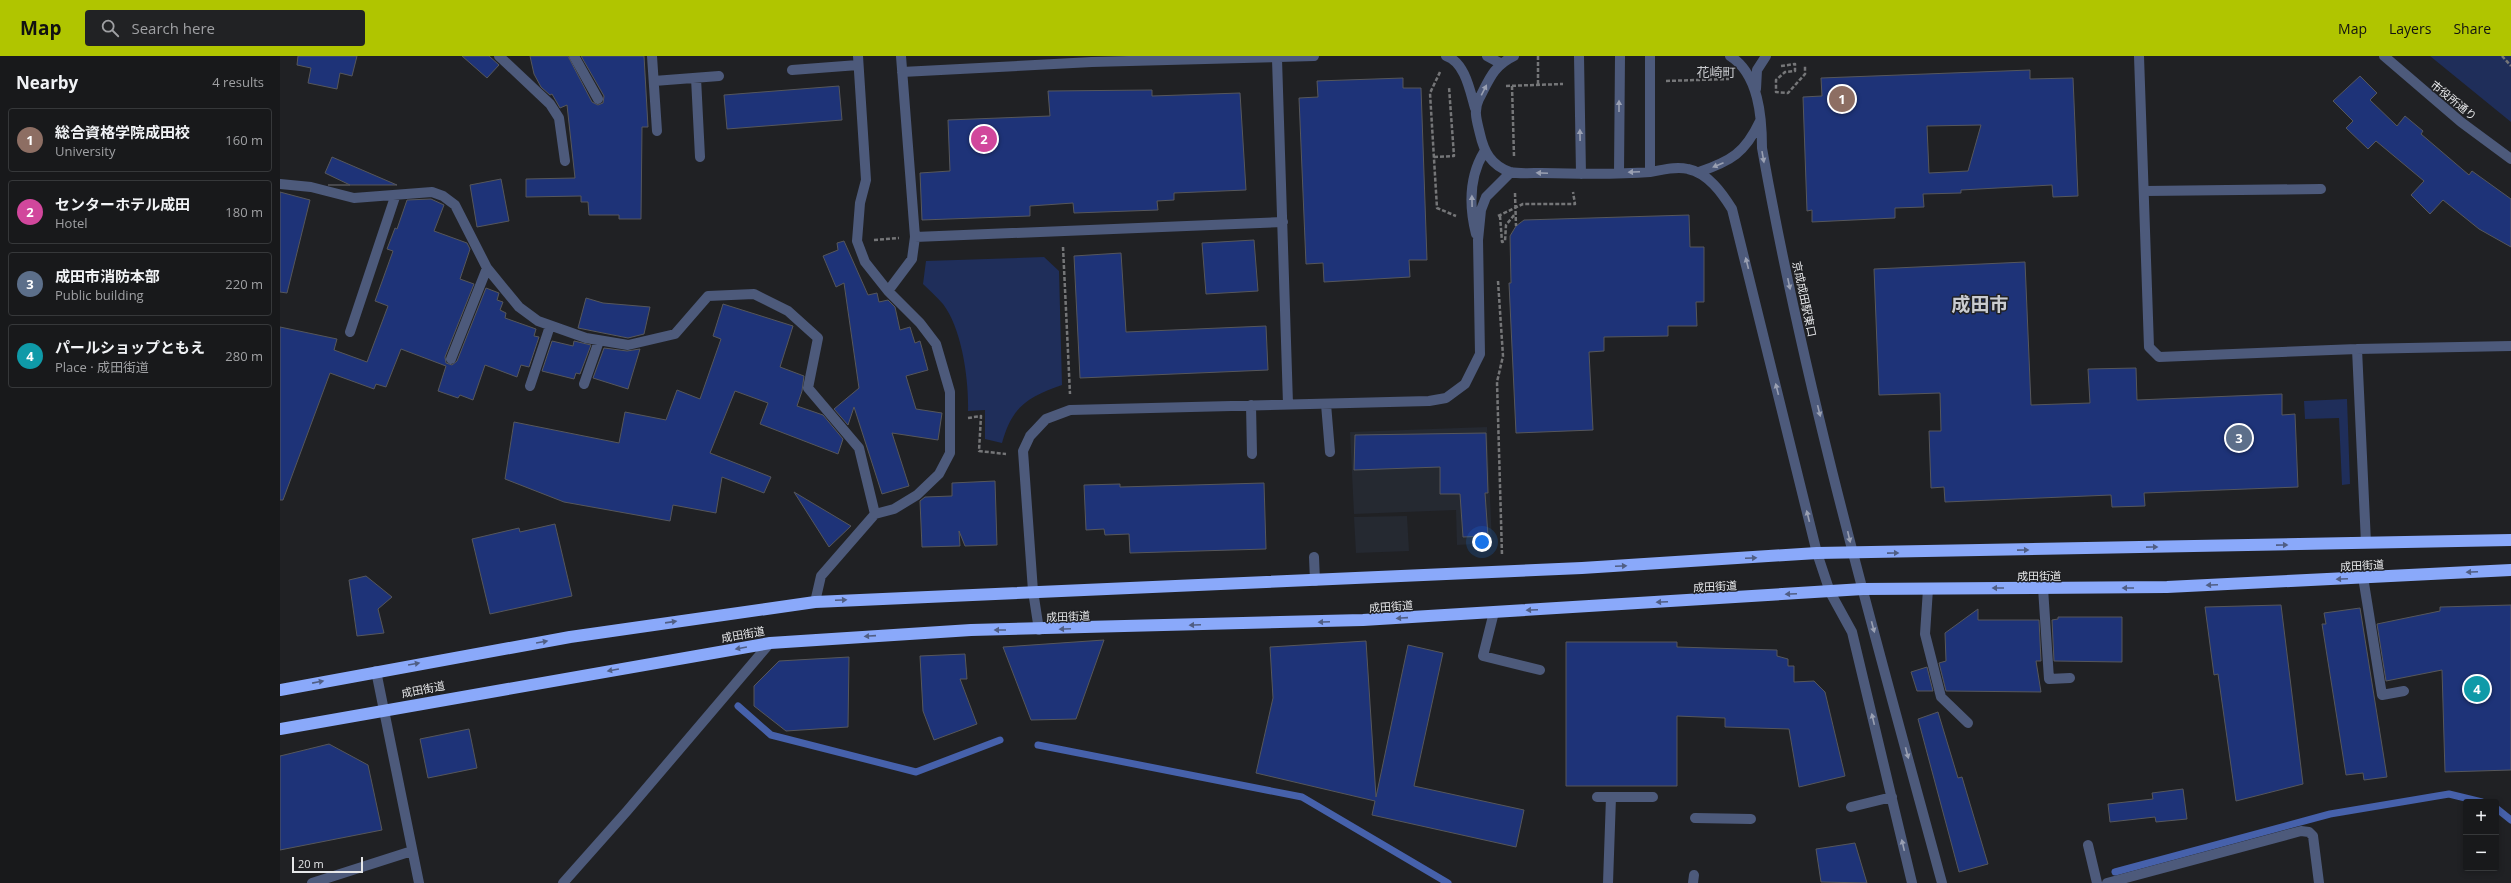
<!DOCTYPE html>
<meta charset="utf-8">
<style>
body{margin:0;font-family:"Open Sans","Noto Sans JP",sans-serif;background:#212224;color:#f1f3f6}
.controls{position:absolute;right:12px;bottom:12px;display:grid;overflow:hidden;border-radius:4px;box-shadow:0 2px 6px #0003}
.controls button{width:36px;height:36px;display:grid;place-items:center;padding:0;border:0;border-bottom:1px solid #36383a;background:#18191b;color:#f1f3f6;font:20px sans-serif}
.scale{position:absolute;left:12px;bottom:10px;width:71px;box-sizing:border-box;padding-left:4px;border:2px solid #e6e7e9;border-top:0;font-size:11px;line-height:14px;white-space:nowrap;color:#e6e7e9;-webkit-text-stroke:3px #202124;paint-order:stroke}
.you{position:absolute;left:1202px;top:486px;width:14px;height:14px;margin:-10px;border:3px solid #fff;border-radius:50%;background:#1a73e8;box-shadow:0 0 0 6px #1a73e833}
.badge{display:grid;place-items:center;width:26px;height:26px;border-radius:50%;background:#b0c500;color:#fff;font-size:13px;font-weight:700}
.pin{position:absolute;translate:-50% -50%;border:2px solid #fff;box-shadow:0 1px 4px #0006}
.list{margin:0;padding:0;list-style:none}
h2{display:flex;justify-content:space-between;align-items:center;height:52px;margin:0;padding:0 16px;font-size:17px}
h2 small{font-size:13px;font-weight:400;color:#9fa0a3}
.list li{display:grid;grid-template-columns:26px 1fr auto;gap:12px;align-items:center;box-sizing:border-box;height:64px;margin:0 8px 8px;padding:0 8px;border:1px solid #36383a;border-radius:4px}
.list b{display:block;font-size:15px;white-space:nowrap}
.list p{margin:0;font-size:13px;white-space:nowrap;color:#9fa0a3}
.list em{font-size:13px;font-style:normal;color:#9fa0a3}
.icon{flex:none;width:22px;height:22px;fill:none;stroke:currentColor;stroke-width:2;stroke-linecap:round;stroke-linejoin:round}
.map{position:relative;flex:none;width:2231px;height:827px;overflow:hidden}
header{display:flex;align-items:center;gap:24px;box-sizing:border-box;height:56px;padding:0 20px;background:#b0c500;color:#111}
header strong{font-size:19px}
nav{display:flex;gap:22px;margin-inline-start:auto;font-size:14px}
.search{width:280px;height:36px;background:#212224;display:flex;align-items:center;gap:10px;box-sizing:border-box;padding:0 14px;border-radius:4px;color:#9fa0a3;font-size:15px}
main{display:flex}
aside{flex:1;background:#18191b}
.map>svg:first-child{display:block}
</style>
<header>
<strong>Map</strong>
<div class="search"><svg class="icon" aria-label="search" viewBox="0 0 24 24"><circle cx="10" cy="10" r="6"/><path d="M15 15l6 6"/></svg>Search here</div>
<nav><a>Map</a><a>Layers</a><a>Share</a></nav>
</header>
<main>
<aside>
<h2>Nearby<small>4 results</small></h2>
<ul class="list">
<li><span class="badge" style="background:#8d6e63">1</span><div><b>総合資格学院成田校</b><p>University</p></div><em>160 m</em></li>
<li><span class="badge" style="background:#d1479c">2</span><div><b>センターホテル成田</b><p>Hotel</p></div><em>180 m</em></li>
<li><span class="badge" style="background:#5c6f8a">3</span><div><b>成田市消防本部</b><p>Public building</p></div><em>220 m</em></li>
<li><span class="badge" style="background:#0f9aa8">4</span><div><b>パールショップともえ</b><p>Place · 成田街道</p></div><em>280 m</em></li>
</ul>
</aside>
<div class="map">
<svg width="2231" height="827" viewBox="0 0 2231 827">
<rect width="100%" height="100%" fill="#202124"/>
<!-- built -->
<path fill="#252931" d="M 1207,371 L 1212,487 L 1177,489 L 1176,454 L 1074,458 L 1070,376 Z
M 1127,460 L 1129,495 L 1076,497 L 1074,461 Z"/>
<!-- green -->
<path fill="#1f2e5a" d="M 2150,0 L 2231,0 L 2231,66 Z
M 764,201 L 779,215 L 782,329 C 748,341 732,350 722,387 L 705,383 L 705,354 L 688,355 C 689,324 682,273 663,248 C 657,241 650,235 643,228 L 646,205 Z
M 2067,343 L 2070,428 L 2062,429 L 2059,362 L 2025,363 L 2024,345 Z"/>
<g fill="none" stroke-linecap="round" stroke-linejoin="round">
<!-- stream -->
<path stroke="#4661ab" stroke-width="7" d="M 458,650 L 491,679 L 636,716 L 720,684
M 758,689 L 1022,741 L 1168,827
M 2216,752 L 2231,764
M 1835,816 L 2050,758 L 2169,738 L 2202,746"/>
</g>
<!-- building -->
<path fill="#1e3378" stroke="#56575b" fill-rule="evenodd" d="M 18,0 L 77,0 L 72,20 L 60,17 L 57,33 L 28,27 L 31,12 L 17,9 Z
M 182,0 L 209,0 L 219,9 L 207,22 Z
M 250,0 L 288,0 L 312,46 L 318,49 L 323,47 L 324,40 L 301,0 L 364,0 L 368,71 L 362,71 L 361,163 L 339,163 L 339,159 L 309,159 L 308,146 L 301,146 L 301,140 L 246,141 L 246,123 L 295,122 L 287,49 L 280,52 L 272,38 L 270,39 L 261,31 L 254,18 Z
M 1750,14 L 1750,23 L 1793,22 L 1798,140 L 1773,141 L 1772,129 L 1681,134 L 1681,137 L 1643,138 L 1644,151 L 1615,152 L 1615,162 L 1532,166 L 1532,154 L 1527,155 L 1523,41 L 1542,40 L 1541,22 ZM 1701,69 L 1688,115 L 1649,117 L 1647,70 Z
M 2080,20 L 2097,37 L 2090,44 L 2117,70 L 2125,60 L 2143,75 L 2141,78 L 2189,119 L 2192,115 L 2231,143 L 2231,191 L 2199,173 L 2163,144 L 2150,158 L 2131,139 L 2144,125 L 2096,85 L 2088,93 L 2066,72 L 2073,65 L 2053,45 Z
M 1123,22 L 1123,32 L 1141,32 L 1147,204 L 1129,204 L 1130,221 L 1044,226 L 1043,207 L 1026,208 L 1019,42 L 1038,41 L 1037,25 Z
M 559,30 L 562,64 L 447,73 L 444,39 Z
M 872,34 L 872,40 L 960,37 L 966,134 L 894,137 L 894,144 L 877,145 L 878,154 L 794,157 L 793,147 L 750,150 L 750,160 L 642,164 L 640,117 L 670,115 L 668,64 L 770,60 L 768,35 Z
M 52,101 L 117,129 L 48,129 L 70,129 L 45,117 Z
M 221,123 L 229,165 L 197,171 L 190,129 Z
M 0,136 L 30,144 L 7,237 L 0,236 Z
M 151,143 L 164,149 L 154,175 L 187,187 L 190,193 L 180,223 L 194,228 L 165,301 L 166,307 L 172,309 L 177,305 L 206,232 L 219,237 L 217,244 L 223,246 L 220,254 L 226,257 L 225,262 L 256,273 L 254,280 L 259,281 L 249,311 L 241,309 L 237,321 L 205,309 L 193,344 L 180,339 L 178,342 L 158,335 L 166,310 L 121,293 L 106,331 L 96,328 L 94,333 L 50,317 L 3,444 L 0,444 L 0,271 L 57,283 L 54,294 L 87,306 L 108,250 L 95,245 L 113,195 L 107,193 L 115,172 L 117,173 L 127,144 Z
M 1409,159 L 1410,191 L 1424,191 L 1424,246 L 1416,246 L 1417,270 L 1388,270 L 1388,280 L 1324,281 L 1324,295 L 1309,296 L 1313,374 L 1236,377 L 1229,227 L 1231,227 L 1230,180 L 1236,170 L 1244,164 Z
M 974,184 L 978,235 L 926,238 L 922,187 Z
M 564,185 L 588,239 L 597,237 L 599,246 L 608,244 L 615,251 L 620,274 L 630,271 L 635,287 L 640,285 L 648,314 L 626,320 L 636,353 L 662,357 L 658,384 L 612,377 L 629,430 L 602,438 L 574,351 L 568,369 L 554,353 L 579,332 L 564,227 L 556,231 L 543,200 L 558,194 L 557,187 Z
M 841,197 L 846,276 L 986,270 L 988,314 L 800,322 L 794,200 Z
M 1745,206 L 1751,349 L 1810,347 L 1808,313 L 1856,312 L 1857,344 L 2002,338 L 2002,359 L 2015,358 L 2018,431 L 1864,437 L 1865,450 L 1832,451 L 1831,439 L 1665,446 L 1664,431 L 1651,432 L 1649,375 L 1661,375 L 1660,337 L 1599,339 L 1594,213 Z
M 306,242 L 323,247 L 370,251 L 364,278 L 348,282 L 298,272 Z
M 443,248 L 513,270 L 500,311 L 524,320 L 522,335 L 517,350 L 543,359 L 563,383 L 558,398 L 480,368 L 488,347 L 455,335 L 430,397 L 491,421 L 484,437 L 442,421 L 436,457 L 393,449 L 390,465 L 284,446 L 225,423 L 234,366 L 339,387 L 345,356 L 386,364 L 397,334 L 420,343 L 441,283 L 433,280 Z
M 272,285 L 293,290 L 294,285 L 311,289 L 300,318 L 296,317 L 294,323 L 262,315 Z
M 324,292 L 347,295 L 360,293 L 348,333 L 313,322 Z
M 1206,377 L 1208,437 L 1205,437 L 1208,480 L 1183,481 L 1180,438 L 1160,438 L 1160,411 L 1074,414 L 1075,379 Z
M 715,425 L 717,489 L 685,490 L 679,475 L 680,490 L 642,491 L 640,445 L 645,441 L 672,440 L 672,427 Z
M 984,427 L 986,493 L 850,497 L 849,478 L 825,479 L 824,473 L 806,474 L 804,429 L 840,428 L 840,431 Z
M 514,436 L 571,470 L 549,491 Z
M 275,468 L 292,540 L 210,558 L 192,483 L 239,472 L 240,476 Z
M 86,520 L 112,541 L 98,553 L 104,577 L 77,580 L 69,524 Z
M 2001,549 L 2023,728 L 1956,745 L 1938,618 L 1934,619 L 1925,551 Z
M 2231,549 L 2231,714 L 2165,716 L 2162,614 L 2106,625 L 2097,568 L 2160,555 L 2160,551 Z
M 2080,552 L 2107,721 L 2084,724 L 2083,717 L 2066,719 L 2042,568 L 2046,568 L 2044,557 Z
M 1698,553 L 1698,564 L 1759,564 L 1761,605 L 1756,605 L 1761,636 L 1666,635 L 1659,607 L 1666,605 L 1665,577 Z
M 1778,561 L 1842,561 L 1842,606 L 1774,605 L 1772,564 L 1778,563 Z
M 824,584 L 796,663 L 751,664 L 723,591 Z
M 1086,585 L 1096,741 L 1128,589 L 1163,597 L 1134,730 L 1244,754 L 1236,791 L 1092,759 L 1095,745 L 976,717 L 993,642 L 990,591 Z
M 1286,586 L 1397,586 L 1397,591 L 1497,594 L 1497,600 L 1508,603 L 1508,610 L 1514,610 L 1514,626 L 1534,625 L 1545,636 L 1565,720 L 1519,731 L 1509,673 L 1445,671 L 1445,662 L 1397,660 L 1397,730 L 1286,730 Z
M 685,598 L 687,623 L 680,623 L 697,668 L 654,684 L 643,655 L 640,600 Z
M 569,601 L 568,671 L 506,675 L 474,650 L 474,630 L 499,605 Z
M 1647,611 L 1653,635 L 1637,635 L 1631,616 Z
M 1658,656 L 1678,722 L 1682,721 L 1708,808 L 1679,816 L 1638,663 Z
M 189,673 L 197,712 L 148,722 L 140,683 Z
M 49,688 L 88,709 L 102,774 L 0,794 L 0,700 Z
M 1903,733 L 1907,763 L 1876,766 L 1875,761 L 1830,766 L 1828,748 L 1873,743 L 1872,737 Z
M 1575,787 L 1587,827 L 1541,826 L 1536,793 Z"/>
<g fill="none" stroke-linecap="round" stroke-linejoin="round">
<!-- path -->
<path stroke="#757678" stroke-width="2.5" stroke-dasharray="4 2" stroke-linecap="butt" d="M 1258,0 L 1258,29
M 2222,0 L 2231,10
M 1501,10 L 1515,8 L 1515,15 L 1505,16 L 1496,24 L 1496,36 L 1508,37 L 1525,18 L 1525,9
M 1160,16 L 1150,37 L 1157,152 L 1176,160
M 1386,25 L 1449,23
M 1226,30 L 1283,28
M 1232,30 L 1234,100
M 1154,101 L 1174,100 L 1169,31
M 1235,137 L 1236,170
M 1218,160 L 1243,148 L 1295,148 L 1293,136
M 1220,160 L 1222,186 L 1225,185 L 1226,169 L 1235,158
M 594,184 L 619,182
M 783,191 L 790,338
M 1218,225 L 1223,300 L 1217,326 L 1222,499
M 688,362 L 701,360 L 699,395 L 726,398"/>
<!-- minor -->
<path stroke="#4d5a7b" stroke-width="10" d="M 219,0 L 270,48 L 279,62 L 285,105
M 294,0 L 318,43
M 372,0 L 377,75
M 621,0 L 635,181 L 1003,166
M 1166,0 C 1185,6 1190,35 1195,52
M 1207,0 L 1220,7
M 1234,0 C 1213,10 1209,24 1199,43 C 1193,55 1197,65 1200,78 C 1204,96 1211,109 1230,116 C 1239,118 1252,117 1261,117 C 1297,118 1333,119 1370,116 C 1383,114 1395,110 1408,113 C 1428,117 1442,137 1452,153 L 1537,497 L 1550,536 L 1572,576 L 1632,827
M 1299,0 L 1301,118
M 1450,0 C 1479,18 1482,62 1482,92 C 1526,340 1596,584 1662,827
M 1859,0 L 1869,291 L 1879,301 L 2077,293 L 2231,290
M 2104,0 L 2181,66 L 2231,103
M 997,3 L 1008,348
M 512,14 L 578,9
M 622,16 L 812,6 L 1034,0
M 416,22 L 420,101
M 374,25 L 439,20
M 1476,33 L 1477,14 L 1486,0
M 1370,116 L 1370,0
M 1419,116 C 1451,105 1465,97 1480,65
M 1339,117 L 1340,0
M 0,128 L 31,131 L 74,142 L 152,136 L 163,140 L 175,149 L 207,212 L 239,251 L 258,265 L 306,282 L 348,289 L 395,278 L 428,240 L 474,238 L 508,255 L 538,282 L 528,332 L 579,392 L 595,458
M 1865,135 L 2041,133
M 1196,178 C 1189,150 1189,121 1204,96
M 608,235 L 632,203 L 635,181
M 70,276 L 115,141
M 2077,293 L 2086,487
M 171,303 L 207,212
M 304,328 L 319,285
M 250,330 L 270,270
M 1046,348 L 1050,396
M 971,349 L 972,398
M 1034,501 L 1035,525
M 2083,521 L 2102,639 L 2124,635
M 1763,532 L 1769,623 L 1790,622
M 1648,533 L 1645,578 L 1661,641 L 1688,667
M 535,546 L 541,520 L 595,458 L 614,453 L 637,439 L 659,418 L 670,397 L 670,336 L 656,288 L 640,267 L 608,235 L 585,206 L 577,185 L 580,147 L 586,124 L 578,0
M 1214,556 L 1203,600 L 1260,614
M 759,574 L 753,535 L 743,395 L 750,380 L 766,363 L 790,354 L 1149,345 L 1166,342 L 1185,328 L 1200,298 L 1198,184 L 1201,154 L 1206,141 L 1231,116
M 96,615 L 139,827
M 1317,741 L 1373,741
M 1571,751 L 1612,741
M 1415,762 L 1471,763
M 1808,789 L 1817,827
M 32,827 L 132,795
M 283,827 L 347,755 L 490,587
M 1328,827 L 1331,741
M 1413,827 L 1414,819
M 1827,827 L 2021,775 L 2029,776 L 2033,780 L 2039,827"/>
<!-- highway -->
<path stroke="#8aa9fa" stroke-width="12" d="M 0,634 L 290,581 L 535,546 L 1302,512 L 1537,497 L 2231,484
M 0,673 L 490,587 L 691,574 L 1083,564 L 1583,533 L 1887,531 L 2231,514"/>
</g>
<!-- one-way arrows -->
<defs><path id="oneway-solid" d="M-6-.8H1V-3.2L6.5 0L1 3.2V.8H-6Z"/></defs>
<g fill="#9aa0b2">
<use href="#oneway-solid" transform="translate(1204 34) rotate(-63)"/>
<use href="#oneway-solid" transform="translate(1339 50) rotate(-90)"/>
<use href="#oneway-solid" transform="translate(1300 79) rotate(-91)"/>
<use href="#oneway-solid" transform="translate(1483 101) rotate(80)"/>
<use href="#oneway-solid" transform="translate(1438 109) rotate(157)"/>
<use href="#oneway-solid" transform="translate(1354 116) rotate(178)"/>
<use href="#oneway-solid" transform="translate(1262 117) rotate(-178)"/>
<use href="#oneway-solid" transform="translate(1192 145) rotate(-91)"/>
<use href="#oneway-solid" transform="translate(1467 207) rotate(-104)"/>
<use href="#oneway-solid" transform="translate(1509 228) rotate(78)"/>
<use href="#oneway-solid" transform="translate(1497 333) rotate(-104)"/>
<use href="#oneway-solid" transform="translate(1539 355) rotate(76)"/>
<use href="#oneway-solid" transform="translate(1528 460) rotate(-104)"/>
<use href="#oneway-solid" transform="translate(1569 481) rotate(77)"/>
<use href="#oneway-solid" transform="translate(1593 571) rotate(75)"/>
<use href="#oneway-solid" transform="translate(1593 663) rotate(-103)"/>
<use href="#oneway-solid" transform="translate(1627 697) rotate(75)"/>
<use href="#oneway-solid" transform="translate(1623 789) rotate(-103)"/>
</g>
<g fill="#505e84">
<use href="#oneway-solid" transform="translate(2002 489) rotate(-1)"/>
<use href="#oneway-solid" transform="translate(1872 491) rotate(-1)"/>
<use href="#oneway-solid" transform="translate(1743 494) rotate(-1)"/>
<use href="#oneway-solid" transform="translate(1613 497) rotate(-1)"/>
<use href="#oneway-solid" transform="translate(1471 502) rotate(-3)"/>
<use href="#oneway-solid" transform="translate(1341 510) rotate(-3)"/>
<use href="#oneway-solid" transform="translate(2192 516) rotate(177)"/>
<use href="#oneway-solid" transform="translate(2062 523) rotate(177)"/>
<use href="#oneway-solid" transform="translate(1932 529) rotate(177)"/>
<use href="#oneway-solid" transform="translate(1718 532) rotate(180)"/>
<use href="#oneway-solid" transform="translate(1848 532) rotate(180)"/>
<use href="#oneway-solid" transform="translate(1511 538) rotate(177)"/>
<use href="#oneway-solid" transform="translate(561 544) rotate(-3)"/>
<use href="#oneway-solid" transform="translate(1382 546) rotate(177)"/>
<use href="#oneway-solid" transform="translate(1252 554) rotate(177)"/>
<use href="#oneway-solid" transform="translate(1122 562) rotate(176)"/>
<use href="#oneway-solid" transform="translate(391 566) rotate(-8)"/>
<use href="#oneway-solid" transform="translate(1044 566) rotate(178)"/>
<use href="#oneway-solid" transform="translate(915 569) rotate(178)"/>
<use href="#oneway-solid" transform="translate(785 573) rotate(178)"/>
<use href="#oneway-solid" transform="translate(720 574) rotate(180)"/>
<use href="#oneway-solid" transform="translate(590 580) rotate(176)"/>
<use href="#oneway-solid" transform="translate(262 586) rotate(-10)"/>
<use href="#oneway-solid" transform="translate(461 592) rotate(170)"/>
<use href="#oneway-solid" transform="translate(134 608) rotate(-10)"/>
<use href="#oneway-solid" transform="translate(333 614) rotate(170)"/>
<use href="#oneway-solid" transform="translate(38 626) rotate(-11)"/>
</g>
<g text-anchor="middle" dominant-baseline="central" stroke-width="3" stroke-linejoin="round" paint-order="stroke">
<!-- street labels -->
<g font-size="11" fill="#e6e7e9" stroke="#202124">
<text transform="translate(2174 44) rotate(39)">市役所通り</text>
<text transform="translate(1525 243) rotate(78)">京成成田駅東口</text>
<text transform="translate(2082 509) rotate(-3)">成田街道</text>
<text x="1759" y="519">成田街道</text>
<text transform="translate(1435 530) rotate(-3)">成田街道</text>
<text transform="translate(1111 550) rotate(-4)">成田街道</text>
<text transform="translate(788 560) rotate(-2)">成田街道</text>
<text transform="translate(463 578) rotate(-10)">成田街道</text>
<text transform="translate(143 633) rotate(-11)">成田街道</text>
</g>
<!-- quarter labels -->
<g font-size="13" fill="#caccd0" stroke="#202124">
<text x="1436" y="16">花崎町</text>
</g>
<!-- town labels -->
<g font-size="19" font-weight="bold" fill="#caccd0" stroke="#202124">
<text x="1700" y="248">成田市</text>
</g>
</g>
</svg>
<div class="controls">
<button>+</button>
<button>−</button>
</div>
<div class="scale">20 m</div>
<div class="you"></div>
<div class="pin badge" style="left:1562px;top:43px;background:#8d6e63">1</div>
<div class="pin badge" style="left:704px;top:83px;background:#d1479c">2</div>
<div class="pin badge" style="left:1959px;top:382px;background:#5c6f8a">3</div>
<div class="pin badge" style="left:2197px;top:633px;background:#0f9aa8">4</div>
</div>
</main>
